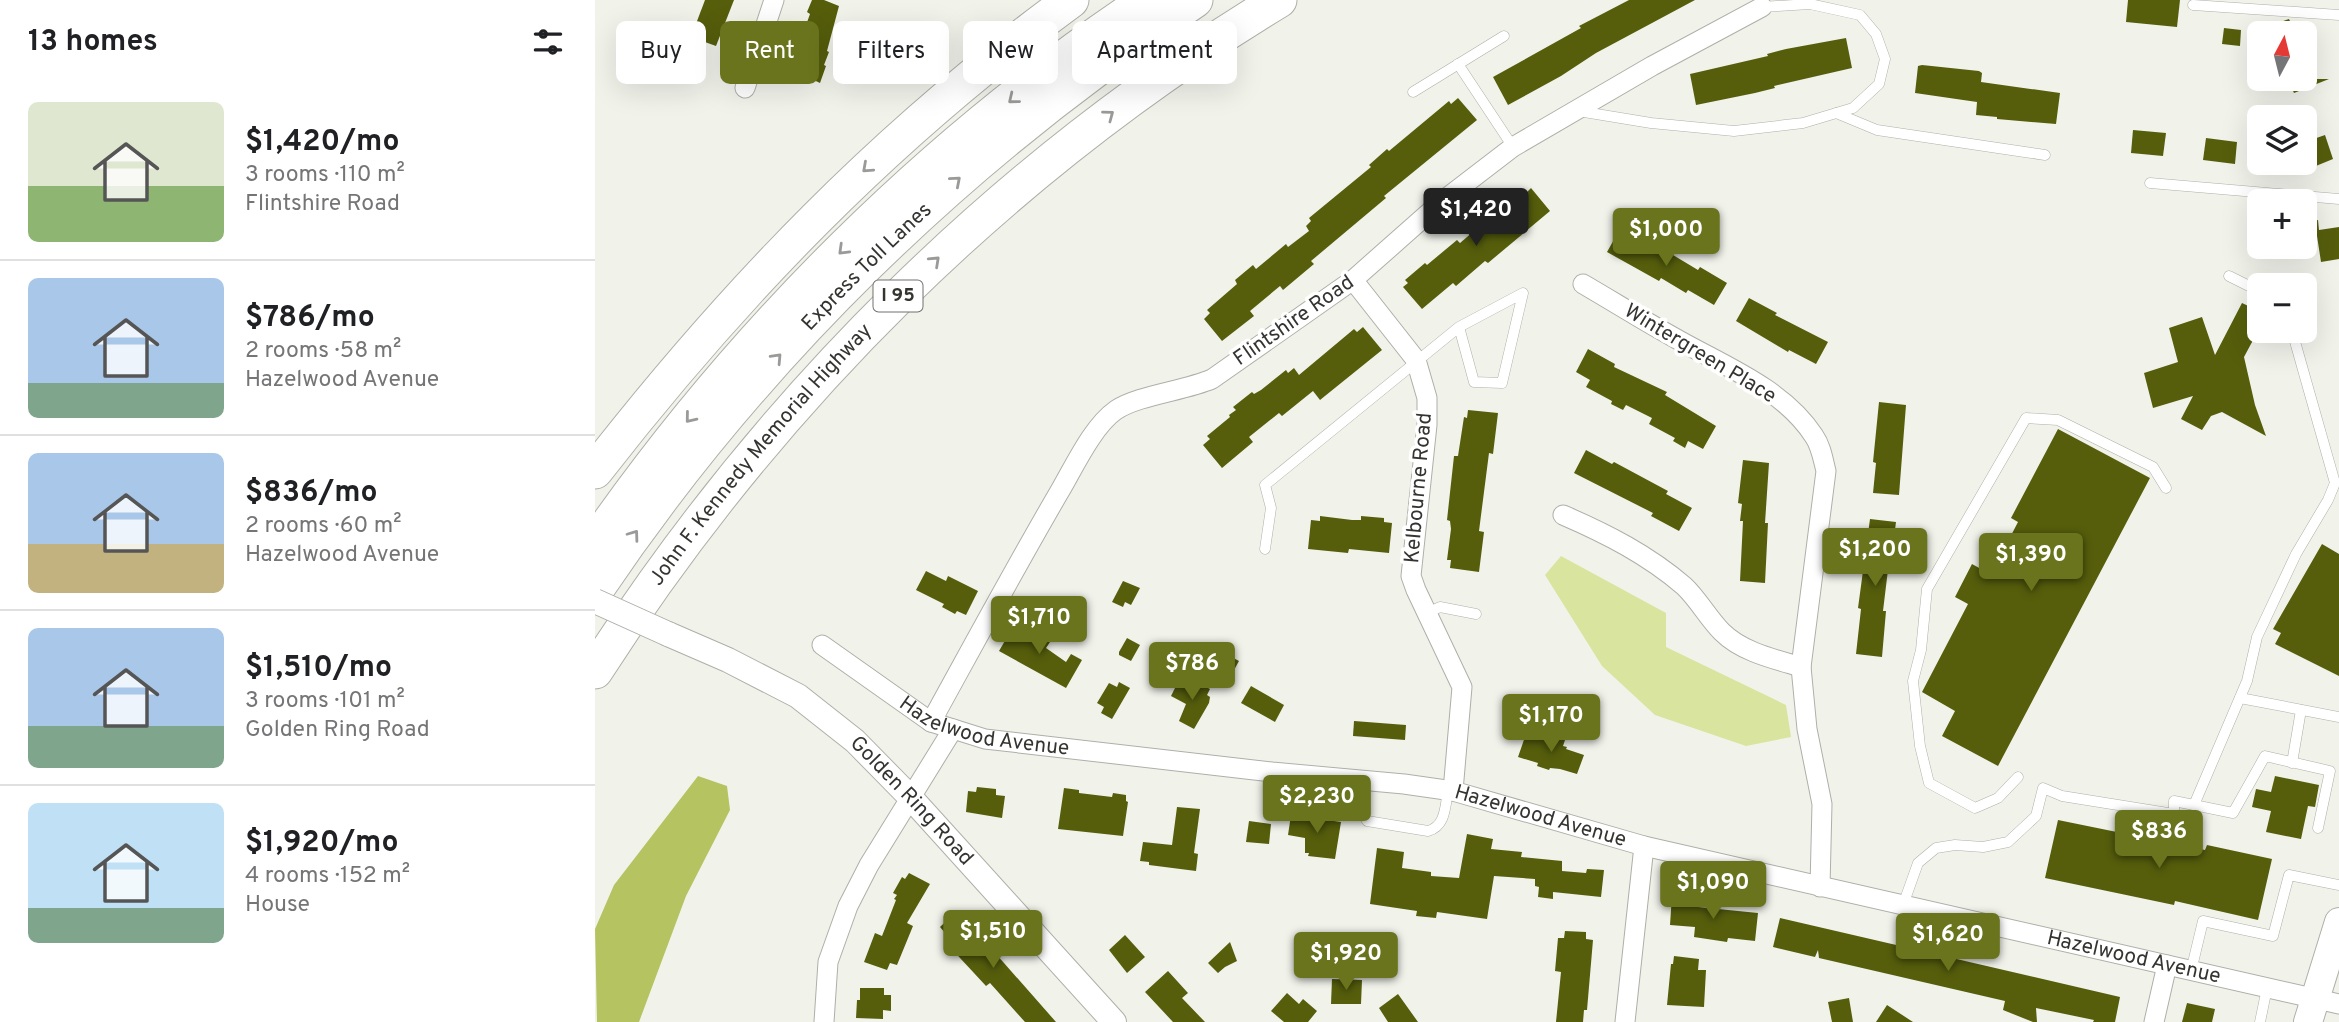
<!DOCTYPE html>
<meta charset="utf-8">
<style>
body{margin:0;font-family:Overpass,sans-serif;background:#f2f2f2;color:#202124;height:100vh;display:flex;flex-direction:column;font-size:26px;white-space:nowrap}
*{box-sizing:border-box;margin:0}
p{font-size:23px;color:#757577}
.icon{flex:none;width:38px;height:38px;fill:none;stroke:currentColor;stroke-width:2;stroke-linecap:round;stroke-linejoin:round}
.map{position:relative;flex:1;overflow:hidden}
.side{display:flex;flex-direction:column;background:#fff;width:595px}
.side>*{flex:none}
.hud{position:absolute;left:21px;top:21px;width:665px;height:63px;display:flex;gap:14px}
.needle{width:46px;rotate:7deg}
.fabs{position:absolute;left:1652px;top:21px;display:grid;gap:14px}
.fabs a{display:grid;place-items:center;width:70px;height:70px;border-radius:10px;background:#fff;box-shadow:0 7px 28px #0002;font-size:35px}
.price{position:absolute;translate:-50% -60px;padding:0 16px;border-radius:7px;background:#6a741d;color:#fff;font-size:23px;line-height:46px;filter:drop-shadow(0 2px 4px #0008)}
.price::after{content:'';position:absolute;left:50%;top:42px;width:21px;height:16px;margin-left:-10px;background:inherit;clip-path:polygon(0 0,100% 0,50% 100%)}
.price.selected{background:#222;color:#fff}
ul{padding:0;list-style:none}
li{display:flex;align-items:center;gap:21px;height:175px;padding:0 28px}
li+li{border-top:2px solid #e0e0e0}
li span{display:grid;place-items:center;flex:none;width:196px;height:140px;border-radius:10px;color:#555}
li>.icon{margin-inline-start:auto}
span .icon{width:84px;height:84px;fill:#fffc;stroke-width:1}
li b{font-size:30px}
h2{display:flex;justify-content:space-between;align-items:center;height:84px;padding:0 28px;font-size:30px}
.tag{padding:0 24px;border-radius:10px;background:#fff;box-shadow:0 7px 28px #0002;font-size:24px;line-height:63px}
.tag.selected{background:#6a741d;color:#fff}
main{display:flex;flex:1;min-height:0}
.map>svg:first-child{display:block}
.green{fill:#d9e49e}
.water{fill:#b5c361}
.building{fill:#565e0c}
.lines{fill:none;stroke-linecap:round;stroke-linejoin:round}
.service-casing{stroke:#aeafa8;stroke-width:11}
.minor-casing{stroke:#aeafa8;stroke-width:21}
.tertiary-casing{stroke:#aeafa8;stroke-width:26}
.secondary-casing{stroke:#aeafa8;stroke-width:30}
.motorway-casing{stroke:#aeafa8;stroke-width:37}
.service{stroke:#fff;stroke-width:10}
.minor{stroke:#fff;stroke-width:19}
.tertiary{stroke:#fff;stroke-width:24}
.secondary{stroke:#fff;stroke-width:28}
.motorway{stroke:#fff;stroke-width:35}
.tertiary-bridge-casing{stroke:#aeafa8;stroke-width:26;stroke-linecap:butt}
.tertiary-bridge{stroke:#fff;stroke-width:24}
.oneway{stroke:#9a9a98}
.labels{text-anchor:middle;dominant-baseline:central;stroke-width:7;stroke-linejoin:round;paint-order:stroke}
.shield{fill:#fff;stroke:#71716f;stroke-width:2}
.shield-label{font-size:19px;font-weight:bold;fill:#343431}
.street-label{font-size:21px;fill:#343431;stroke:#fff}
</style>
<main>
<section class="side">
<h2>13 homes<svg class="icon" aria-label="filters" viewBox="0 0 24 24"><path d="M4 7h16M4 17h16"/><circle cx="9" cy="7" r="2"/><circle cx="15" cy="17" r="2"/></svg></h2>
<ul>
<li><span style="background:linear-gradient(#dfe7d0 60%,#8fb573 0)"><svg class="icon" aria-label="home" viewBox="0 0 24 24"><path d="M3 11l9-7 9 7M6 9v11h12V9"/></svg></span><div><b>$1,420/mo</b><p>3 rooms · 110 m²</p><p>Flintshire Road</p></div></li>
<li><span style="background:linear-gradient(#a9c7e8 75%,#7fa58c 0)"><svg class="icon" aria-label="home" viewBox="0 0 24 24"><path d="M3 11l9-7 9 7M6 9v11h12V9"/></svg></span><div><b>$786/mo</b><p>2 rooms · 58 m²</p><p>Hazelwood Avenue</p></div></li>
<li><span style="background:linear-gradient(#a9c7e8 65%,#c2b280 0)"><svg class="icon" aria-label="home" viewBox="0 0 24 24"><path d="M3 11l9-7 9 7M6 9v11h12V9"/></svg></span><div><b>$836/mo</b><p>2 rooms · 60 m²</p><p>Hazelwood Avenue</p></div></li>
<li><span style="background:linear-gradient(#a9c7e8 70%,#7fa58c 0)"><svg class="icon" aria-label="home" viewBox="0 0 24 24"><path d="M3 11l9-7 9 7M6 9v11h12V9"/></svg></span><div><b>$1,510/mo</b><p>3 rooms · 101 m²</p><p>Golden Ring Road</p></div></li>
<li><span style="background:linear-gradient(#bfe0f5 75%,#7fa58c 0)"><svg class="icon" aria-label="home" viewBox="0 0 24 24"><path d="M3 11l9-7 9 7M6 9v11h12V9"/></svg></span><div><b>$1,920/mo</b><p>4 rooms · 152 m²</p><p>House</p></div></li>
</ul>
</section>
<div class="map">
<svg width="1744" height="1022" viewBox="0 0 1744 1022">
<rect width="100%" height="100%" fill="#f1f3eb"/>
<path class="green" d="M 966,556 L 1071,613 L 1071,647 L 1191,705 L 1196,737 L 1151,746 L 1060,715 L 1007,666 L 950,575 Z"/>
<path class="water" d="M 103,776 L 132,786 L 135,810 L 91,896 L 44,1022 L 2,1022 L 0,929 L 19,885 Z"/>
<g class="building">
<path d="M 110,0 L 139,0 L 121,46 L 96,37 Z"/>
<path d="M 217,0 L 229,0 L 244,6 L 232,51 L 234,52 L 229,65 L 231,66 L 225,83 L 200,71 L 212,28 L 210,28 L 215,14 L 212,12 Z"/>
<path d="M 1034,0 L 1100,0 L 1001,53 L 966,76 L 913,105 L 898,77 L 986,28 L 984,26 Z"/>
<path d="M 1533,0 L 1585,0 L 1582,27 L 1531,22 Z"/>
<path d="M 1694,19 L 1700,33 L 1660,33 L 1659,32 Z"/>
<path d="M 1629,28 L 1646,30 L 1645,46 L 1627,44 Z"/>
<path d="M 1251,38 L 1257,68 L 1179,86 L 1180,88 L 1160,93 L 1101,105 L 1095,74 L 1173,56 L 1172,54 L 1191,49 Z"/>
<path d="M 1327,65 L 1384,71 L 1387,73 L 1386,82 L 1465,93 L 1461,124 L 1402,119 L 1402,117 L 1381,115 L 1382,102 L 1320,93 L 1323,66 Z"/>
<path d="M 1693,79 L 1734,79 L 1699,93 Z"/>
<path d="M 863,98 L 882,120 L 789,196 L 791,198 L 716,261 L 719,264 L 688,290 L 685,286 L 655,311 L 659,316 L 627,341 L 609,319 L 615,313 L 612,310 L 642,284 L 640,280 L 658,265 L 661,269 L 691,244 L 693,247 L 714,231 L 711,226 L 716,221 L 714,218 L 776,167 L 774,165 L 792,149 L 794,151 L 854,101 L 856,104 Z"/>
<path d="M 1538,130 L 1571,133 L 1568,156 L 1536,153 Z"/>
<path d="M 1730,135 L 1738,159 L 1716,168 L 1713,160 L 1710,161 L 1710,142 Z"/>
<path d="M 1611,138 L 1642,142 L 1640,164 L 1608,160 Z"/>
<path d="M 936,188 L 955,211 L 893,263 L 890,261 L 861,286 L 858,283 L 827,309 L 808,287 L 813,283 L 810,280 L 830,263 L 832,265 L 862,240 L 865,243 L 926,191 L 929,195 Z"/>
<path d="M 1723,220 L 1724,230 L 1744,227 L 1744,259 L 1726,262 L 1722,236 L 1710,238 L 1710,222 Z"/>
<path d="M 1025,229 L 1076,258 L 1078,255 L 1103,270 L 1105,267 L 1132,283 L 1119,305 L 1093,290 L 1091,293 L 1066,278 L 1064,281 L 1012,252 Z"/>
<path d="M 1154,298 L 1182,313 L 1180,315 L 1233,342 L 1221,364 L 1194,350 L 1193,352 L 1141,321 Z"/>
<path d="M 1647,303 L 1664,311 L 1664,329 L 1649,357 L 1660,405 L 1671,436 L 1627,412 L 1616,416 L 1607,430 L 1586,419 L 1598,396 L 1558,408 L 1549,373 L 1583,362 L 1574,328 L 1607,317 L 1620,355 Z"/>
<path d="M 768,327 L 787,350 L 725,400 L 718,391 L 687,416 L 684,413 L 654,437 L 658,442 L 627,468 L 608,445 L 615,439 L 612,436 L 635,417 L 634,415 L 641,410 L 638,407 L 657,392 L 659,394 L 666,390 L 691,370 L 693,373 L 699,368 L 704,375 L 759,329 L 762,332 Z"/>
<path d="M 993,349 L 1020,364 L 1019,367 L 1072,392 L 1070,395 L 1121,426 L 1108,449 L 1093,441 L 1090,448 L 1078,441 L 1080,438 L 1054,424 L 1057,418 L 1031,405 L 1028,410 L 1016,404 L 1017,401 L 991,387 L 995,380 L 981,372 Z"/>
<path d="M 1284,402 L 1311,405 L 1304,495 L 1278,493 L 1281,463 L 1278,462 Z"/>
<path d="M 873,410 L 903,413 L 898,454 L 894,453 L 884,531 L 889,532 L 884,572 L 855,568 L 856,560 L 852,560 L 856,529 L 855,521 L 852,520 L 859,456 L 863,456 L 869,417 L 872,418 Z"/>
<path d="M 1463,429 L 1555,478 L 1403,766 L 1347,736 L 1360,711 L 1327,692 L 1373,604 L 1360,597 L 1377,564 L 1386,569 L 1398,546 L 1408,551 L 1423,522 L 1416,518 Z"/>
<path d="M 991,450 L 1017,464 L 1019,462 L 1073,491 L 1071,494 L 1097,508 L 1084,531 L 1056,516 L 1058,513 L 979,473 Z"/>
<path d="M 1148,460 L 1174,463 L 1170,523 L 1173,523 L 1170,583 L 1145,581 L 1148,521 L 1145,521 L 1147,504 L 1143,503 Z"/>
<path d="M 725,516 L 757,520 L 766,520 L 766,516 L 789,518 L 789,522 L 797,523 L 794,553 L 754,549 L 753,553 L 713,549 L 716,520 L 725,521 Z"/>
<path d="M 1275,519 L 1301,522 L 1297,553 L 1295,553 L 1288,611 L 1291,611 L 1287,657 L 1261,654 L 1266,609 L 1263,608 Z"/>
<path d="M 1727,544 L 1744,554 L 1744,676 L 1680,644 L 1686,633 L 1678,629 Z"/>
<path d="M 331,571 L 351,581 L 353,576 L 383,591 L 371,615 L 362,611 L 360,614 L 347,607 L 349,604 L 321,590 Z"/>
<path d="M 528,581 L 545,588 L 536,605 L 530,602 L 528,607 L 517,602 Z"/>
<path d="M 428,626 L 455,642 L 451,648 L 471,662 L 476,654 L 487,660 L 471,688 L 404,651 L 418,627 L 425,631 Z"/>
<path d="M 532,638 L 545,645 L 536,661 L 524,655 L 524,652 Z"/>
<path d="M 627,652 L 644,661 L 634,679 L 617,669 Z"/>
<path d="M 584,680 L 596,687 L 600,681 L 615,689 L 612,695 L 615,697 L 614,703 L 599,729 L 584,721 L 591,704 L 576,696 Z"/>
<path d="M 524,682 L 535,688 L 517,719 L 506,713 L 509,707 L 502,703 L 514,683 L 522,687 Z"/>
<path d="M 656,686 L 689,705 L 680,722 L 646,703 Z"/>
<path d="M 759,721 L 811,725 L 810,740 L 758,736 Z"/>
<path d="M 931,734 L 956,742 L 958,736 L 970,740 L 968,746 L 972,747 L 971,749 L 989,755 L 982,774 L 965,769 L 955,768 L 954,770 L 942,766 L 943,763 L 923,757 Z"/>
<path d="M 1680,776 L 1724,785 L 1720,807 L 1713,806 L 1706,839 L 1671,832 L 1676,811 L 1657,807 L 1661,789 L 1676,792 Z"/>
<path d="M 382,787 L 401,789 L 401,795 L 410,796 L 407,818 L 371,812 L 373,791 L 381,792 Z"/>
<path d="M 469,788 L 484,790 L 484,793 L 517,797 L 518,793 L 531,795 L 531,801 L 533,802 L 528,836 L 463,829 Z"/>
<path d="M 582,807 L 605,809 L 599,853 L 603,854 L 601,871 L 554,865 L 554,862 L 545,861 L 548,842 L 577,845 Z"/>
<path d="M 696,815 L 746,822 L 740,859 L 713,856 L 714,853 L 710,853 L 710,838 L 693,835 Z"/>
<path d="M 1463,820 L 1610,850 L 1612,845 L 1677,859 L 1663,920 L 1580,901 L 1579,905 L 1450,878 Z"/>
<path d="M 654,821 L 676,824 L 674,844 L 651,842 Z"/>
<path d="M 872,834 L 898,839 L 896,849 L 927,852 L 926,857 L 967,861 L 967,871 L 991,873 L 992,869 L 1009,870 L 1006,897 L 958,892 L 958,899 L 943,897 L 944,887 L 940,886 L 940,879 L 899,876 L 892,919 L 842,912 L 841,918 L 821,916 L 822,911 L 775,904 L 782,848 L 809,852 L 807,868 L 836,872 L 836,876 L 864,878 Z"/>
<path d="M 314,873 L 335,884 L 312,923 L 318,926 L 302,965 L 295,963 L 292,970 L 269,962 L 280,933 L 287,936 L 301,900 L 299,899 L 302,895 L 298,893 L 307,877 L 310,879 Z"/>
<path d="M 1077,895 L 1094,896 L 1094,901 L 1104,902 L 1103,907 L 1163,913 L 1160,941 L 1133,938 L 1132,942 L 1099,937 L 1100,927 L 1075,925 Z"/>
<path d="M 362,911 L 409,963 L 461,1022 L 430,1022 L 395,983 L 391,986 L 353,945 L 357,941 L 345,927 Z"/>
<path d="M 1185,918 L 1525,997 L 1520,1022 L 1498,1022 L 1499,1020 L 1441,1008 L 1442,1022 L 1438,1022 L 1408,1010 L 1410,1001 L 1224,958 L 1223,950 L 1220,957 L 1178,947 Z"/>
<path d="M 970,931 L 991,932 L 991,939 L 998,940 L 992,1010 L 989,1010 L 988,1022 L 961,1022 L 966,972 L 960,971 L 963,938 L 969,938 Z"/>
<path d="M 530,935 L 550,957 L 532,973 L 514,950 Z"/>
<path d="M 635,942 L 642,961 L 630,967 L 623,973 L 613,963 Z"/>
<path d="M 1079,956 L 1104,959 L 1103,970 L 1111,970 L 1109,1007 L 1072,1005 L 1076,964 L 1078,964 Z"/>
<path d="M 573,971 L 593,993 L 587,998 L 610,1022 L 578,1022 L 550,992 Z"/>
<path d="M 737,979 L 767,980 L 766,1004 L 736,1004 Z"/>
<path d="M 265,988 L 289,988 L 289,995 L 296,995 L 296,1011 L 288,1010 L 288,1019 L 261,1018 L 262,1000 L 265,1000 Z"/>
<path d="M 692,993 L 704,1004 L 708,999 L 722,1011 L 713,1022 L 689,1022 L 676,1011 Z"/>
<path d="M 803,994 L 823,1022 L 793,1022 L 784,1008 Z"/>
<path d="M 1254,998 L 1258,1022 L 1237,1022 L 1233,1002 Z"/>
<path d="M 1592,1003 L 1620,1009 L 1617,1022 L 1587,1022 Z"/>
<path d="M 1292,1005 L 1318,1022 L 1281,1022 Z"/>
</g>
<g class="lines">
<defs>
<g id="service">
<path d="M 1598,5 L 1744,15"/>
<path d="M 863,64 L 918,147"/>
<path d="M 818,92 L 909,36"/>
<path d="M 983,111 L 1056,123 L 1139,131 L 1208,123 L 1258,108 L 1284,84 L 1290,59 L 1281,34 L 1265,15 L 1215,4 L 1167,7"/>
<path d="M 1241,113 L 1282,130 L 1450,155"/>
<path d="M 1555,183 L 1744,199"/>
<path d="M 1634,276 L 1664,291"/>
<path d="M 670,549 L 676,508 L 670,485 L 864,327 L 928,293 L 907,383 L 879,382 L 864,327"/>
<path d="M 832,613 L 845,607 L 881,614"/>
<path d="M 1645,698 L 1744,717"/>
<path d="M 1697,763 L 1706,710"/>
<path d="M 1423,777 L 1403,798 L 1380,808 L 1334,783 L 1325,746 L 1318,681 L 1326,650 L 1332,589 L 1431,418 L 1463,420 L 1558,467 L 1571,488"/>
<path d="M 768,780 L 766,809 L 772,821 L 833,831 C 851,826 850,806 853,791"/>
<path d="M 1599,805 L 1638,813 L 1670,756 L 1735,771 L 1723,828"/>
<path d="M 1308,905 L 1323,863 L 1341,848 L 1360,845 L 1388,847 L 1413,842 L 1441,816 L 1448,788 L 1467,796 L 1579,814 L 1579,801 L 1599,805 L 1652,681 L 1662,637 L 1701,554 L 1733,500 L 1740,483 L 1697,331"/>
<path d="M 1596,971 L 1608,921 L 1678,936 L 1694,875 L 1744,885"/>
<path d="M 1665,1022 L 1672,988"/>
</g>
<g id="minor">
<path d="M 150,88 L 179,0"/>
<path d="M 758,280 L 821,360 L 832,398 L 832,425 L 816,576 L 821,590 L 867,687 L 858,791"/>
<path d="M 988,284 C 1019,302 1049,321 1080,338 C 1127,365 1188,388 1219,436 C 1226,446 1228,459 1231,471 L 1206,667 L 1212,729 L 1227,804 L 1225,887"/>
<path d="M 968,515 C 1012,534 1053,555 1089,586 C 1103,599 1113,618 1127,632 C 1147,652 1179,659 1206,667"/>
<path id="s1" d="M 227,645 L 336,722 L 390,739 L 677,772 L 809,784 L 858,791 L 1049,846 L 1744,1004"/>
<path d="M 336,722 C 379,644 421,566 466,489 C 480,465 498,426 521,410 C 544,395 589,391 617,379 L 758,280 L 845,203 L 918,147 L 1057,66 L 1167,7"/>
<path d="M 229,1022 L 233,962 L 253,906 L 274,865 L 358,729"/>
<path d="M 1030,1022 L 1049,846"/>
<path d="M 1559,1022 L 1572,965"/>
</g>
<g id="tertiary">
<path id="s2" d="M 73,634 L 133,660 L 203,696 L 260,741 L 316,798 L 519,1022"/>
</g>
<path id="secondary" d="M 1713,1022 L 1744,922"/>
<g id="motorway">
<path d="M 0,471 C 140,291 291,135 476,0"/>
<path d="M 0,543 C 147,332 337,142 552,0"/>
<path id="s3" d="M 0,591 C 158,356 364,156 600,0"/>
<path id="s4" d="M 0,671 C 175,399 407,168 684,0"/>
</g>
</defs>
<use href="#service" class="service-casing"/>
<use href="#minor" class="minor-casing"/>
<use href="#tertiary" class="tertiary-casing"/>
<use href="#secondary" class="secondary-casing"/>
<use href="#motorway" class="motorway-casing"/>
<use href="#service" class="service"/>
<use href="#minor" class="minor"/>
<use href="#tertiary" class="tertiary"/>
<use href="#secondary" class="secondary"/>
<use href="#motorway" class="motorway"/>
<defs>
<path id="tertiary-bridge" d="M 0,601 L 73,634"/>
</defs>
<use href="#tertiary-bridge" class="tertiary-bridge-casing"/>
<use href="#tertiary-bridge" class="tertiary-bridge"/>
</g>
<defs><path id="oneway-chevron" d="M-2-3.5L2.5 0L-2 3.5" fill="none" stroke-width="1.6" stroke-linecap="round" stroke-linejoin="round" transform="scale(1.75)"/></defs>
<g class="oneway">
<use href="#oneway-chevron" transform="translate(418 99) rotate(141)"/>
<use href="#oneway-chevron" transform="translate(514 115) rotate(-37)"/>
<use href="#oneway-chevron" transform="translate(272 168) rotate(138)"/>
<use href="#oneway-chevron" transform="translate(361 181) rotate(-41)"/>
<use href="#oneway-chevron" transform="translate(248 250) rotate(136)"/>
<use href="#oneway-chevron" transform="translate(340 261) rotate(-43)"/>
<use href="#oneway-chevron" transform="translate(182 358) rotate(-47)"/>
<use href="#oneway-chevron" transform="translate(95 418) rotate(129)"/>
<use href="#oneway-chevron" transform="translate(39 535) rotate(-54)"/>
</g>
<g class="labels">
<rect class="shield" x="278.5" y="280.5" width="49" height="31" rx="5"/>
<g class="shield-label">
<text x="303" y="296">I 95</text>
</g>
<g class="street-label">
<text stroke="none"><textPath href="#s3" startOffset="424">Express Toll Lanes</textPath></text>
<text transform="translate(699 321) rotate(-35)">Flintshire Road</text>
<text transform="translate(1105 354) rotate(31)">Wintergreen Place</text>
<text stroke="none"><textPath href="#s4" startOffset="273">John F. Kennedy Memorial Highway</textPath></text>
<text transform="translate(824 488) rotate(-85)">Kelbourne Road</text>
<text stroke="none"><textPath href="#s1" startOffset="186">Hazelwood Avenue</textPath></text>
<text stroke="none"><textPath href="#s2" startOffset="299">Golden Ring Road</textPath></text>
<text stroke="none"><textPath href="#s1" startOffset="752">Hazelwood Avenue</textPath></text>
<text stroke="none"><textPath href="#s1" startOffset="1362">Hazelwood Avenue</textPath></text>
</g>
</g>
</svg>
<div class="fabs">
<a><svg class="needle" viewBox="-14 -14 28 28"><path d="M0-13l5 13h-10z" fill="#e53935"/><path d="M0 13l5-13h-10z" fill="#757577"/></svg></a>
<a><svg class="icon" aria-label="layers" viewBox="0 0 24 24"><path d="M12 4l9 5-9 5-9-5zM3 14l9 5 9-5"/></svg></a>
<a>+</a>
<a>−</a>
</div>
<b class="price selected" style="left:881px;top:248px">$1,420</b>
<b class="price" style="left:1071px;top:268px">$1,000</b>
<b class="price" style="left:1280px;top:588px">$1,200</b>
<b class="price" style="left:1436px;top:593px">$1,390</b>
<b class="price" style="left:444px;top:656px">$1,710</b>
<b class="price" style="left:597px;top:702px">$786</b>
<b class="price" style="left:956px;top:754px">$1,170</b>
<b class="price" style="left:722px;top:835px">$2,230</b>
<b class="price" style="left:1564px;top:870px">$836</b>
<b class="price" style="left:1118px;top:921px">$1,090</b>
<b class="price" style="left:398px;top:970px">$1,510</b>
<b class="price" style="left:1353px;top:973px">$1,620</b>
<b class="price" style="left:751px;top:992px">$1,920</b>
<div class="hud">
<a class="tag">Buy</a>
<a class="tag selected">Rent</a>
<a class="tag">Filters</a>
<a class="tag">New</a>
<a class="tag">Apartment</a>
</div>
</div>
</main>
